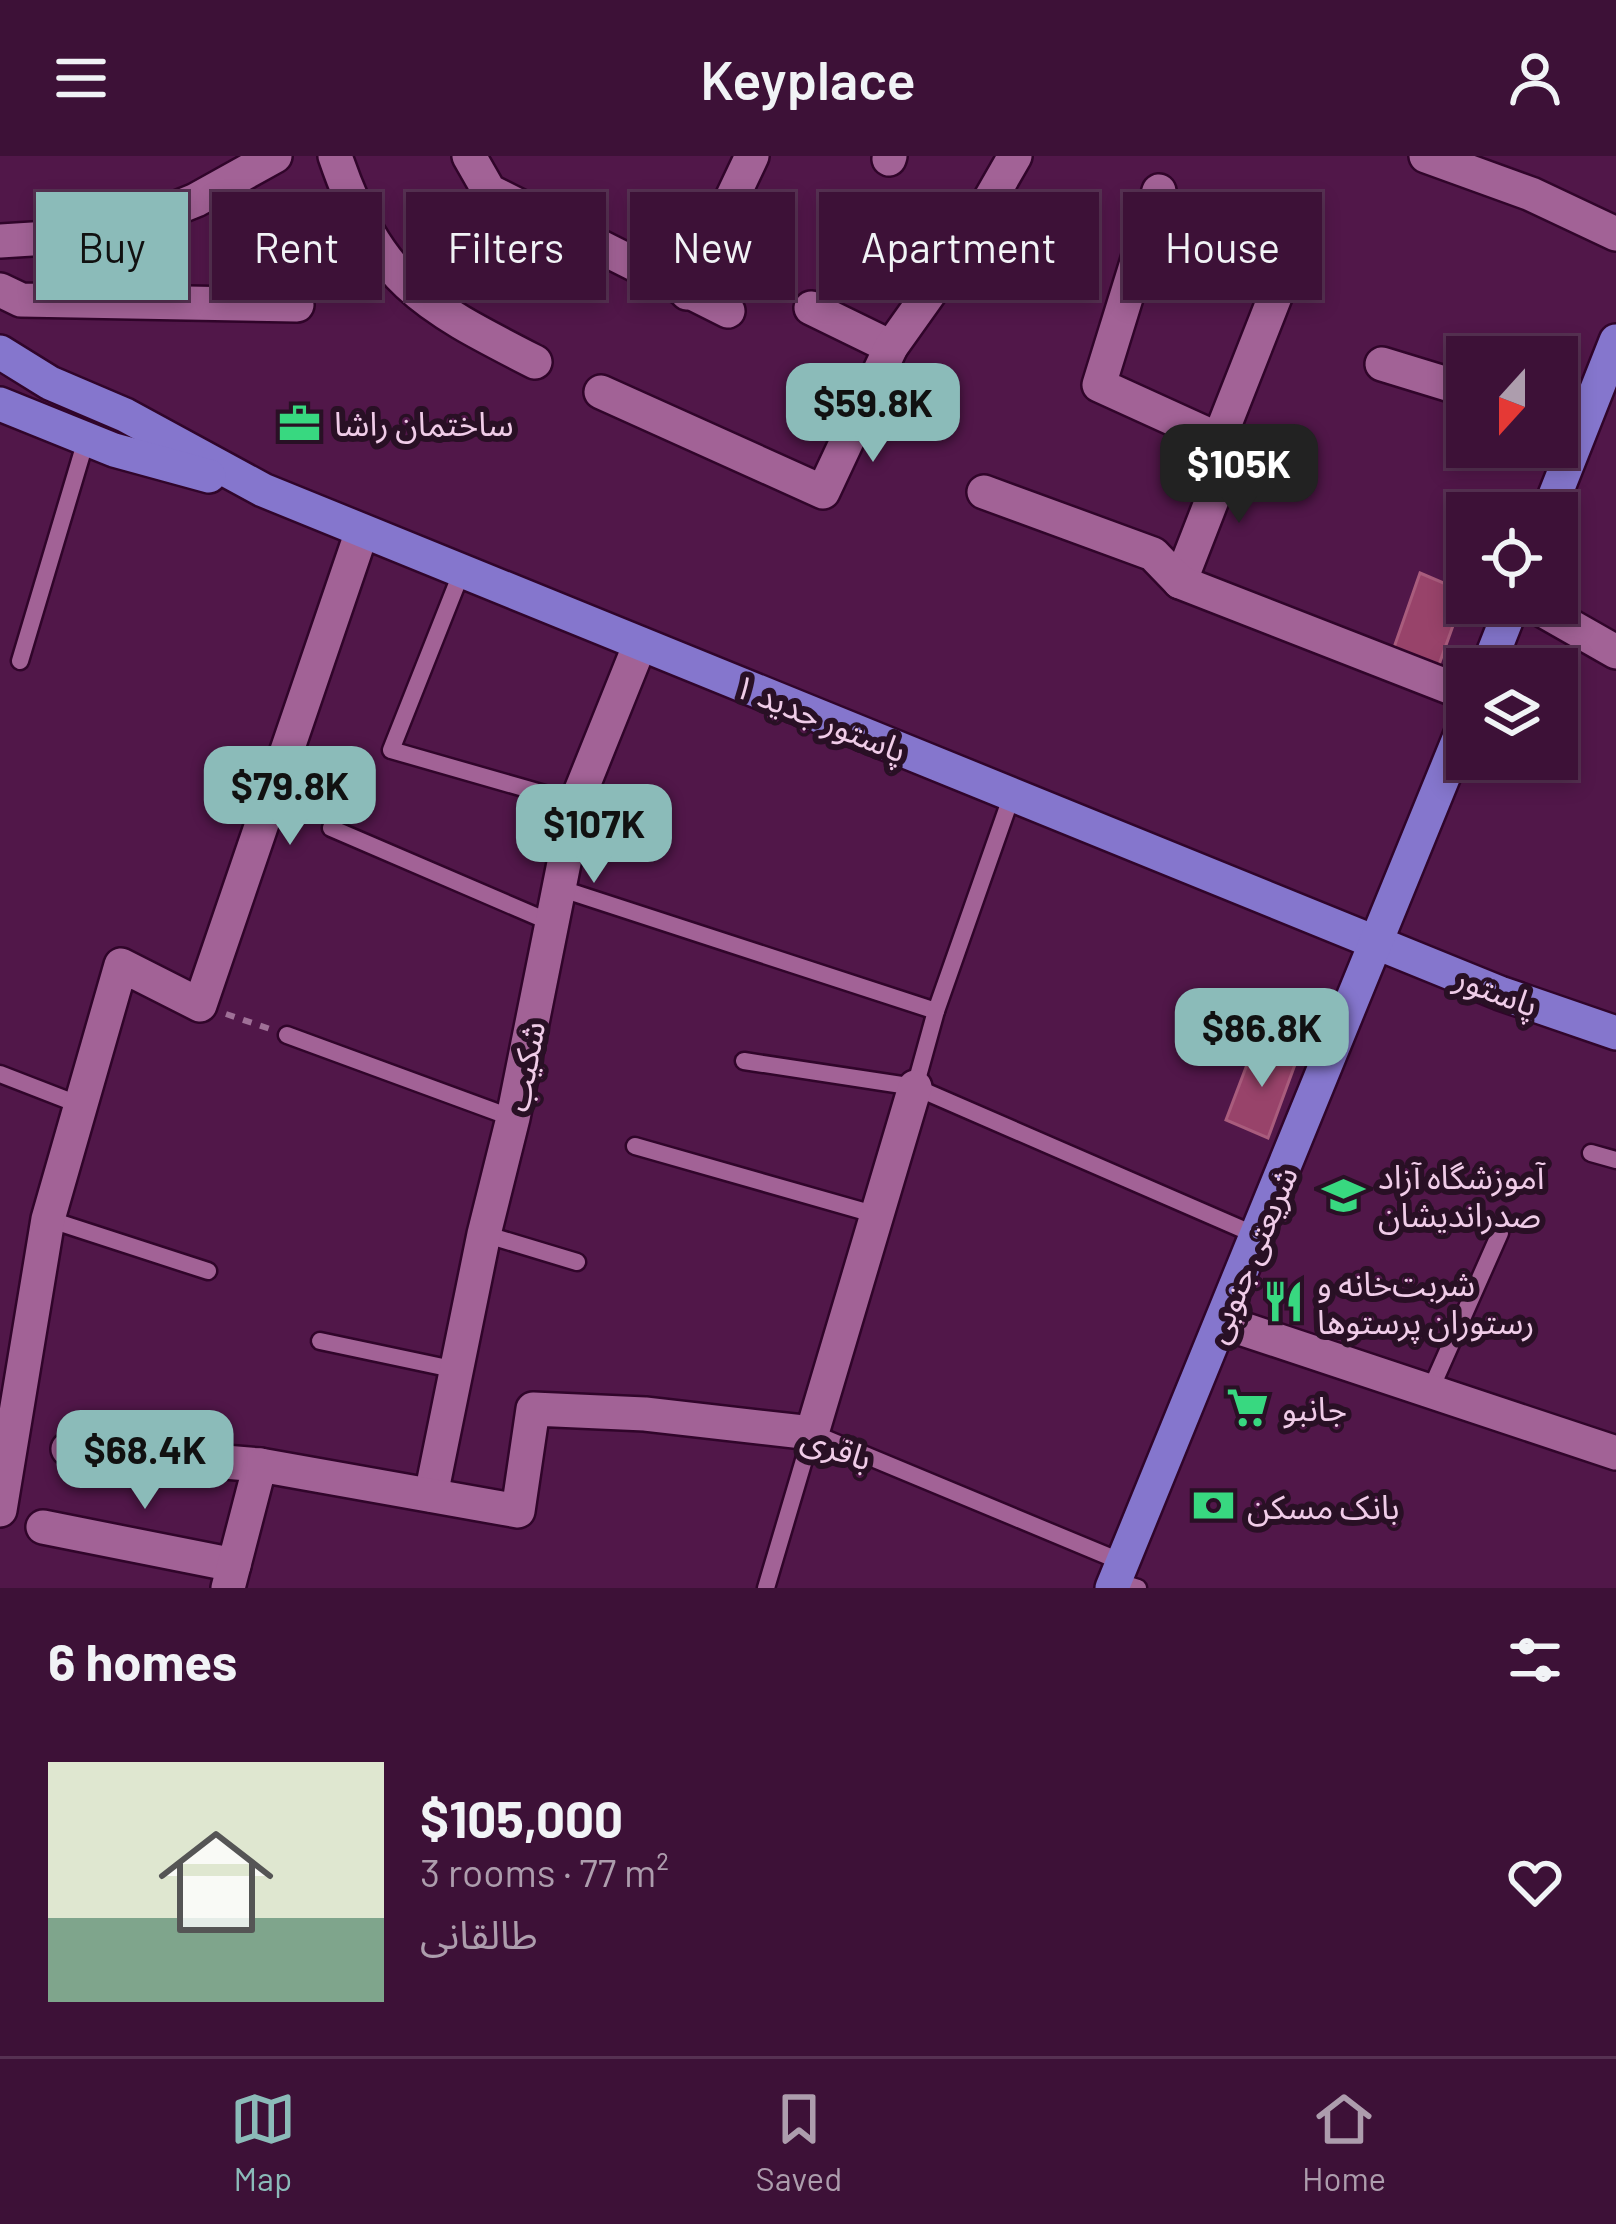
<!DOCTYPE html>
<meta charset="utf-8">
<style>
body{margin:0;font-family:Barlow,"Noto Sans Arabic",sans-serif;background:#481f42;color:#f1f3f6;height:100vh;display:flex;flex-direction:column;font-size:45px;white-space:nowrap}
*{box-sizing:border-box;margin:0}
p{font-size:39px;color:#ad9dad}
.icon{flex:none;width:66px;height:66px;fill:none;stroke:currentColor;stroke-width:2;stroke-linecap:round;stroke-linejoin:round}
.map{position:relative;height:1432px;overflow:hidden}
.side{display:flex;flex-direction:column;background:#3d1137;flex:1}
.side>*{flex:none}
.banner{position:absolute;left:36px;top:36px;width:1545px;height:108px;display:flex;gap:24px}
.needle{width:78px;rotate:201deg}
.buttons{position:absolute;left:1446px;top:180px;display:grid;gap:24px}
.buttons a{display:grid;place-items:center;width:132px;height:132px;border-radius:0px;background:#3d1137;box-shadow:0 6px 18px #0003,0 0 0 3px #563152;font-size:60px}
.price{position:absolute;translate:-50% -102px;padding:0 27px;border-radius:24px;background:#8bbbb9;color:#111;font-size:39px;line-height:78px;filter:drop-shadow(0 3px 6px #0008)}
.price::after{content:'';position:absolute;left:50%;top:72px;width:36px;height:27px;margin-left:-18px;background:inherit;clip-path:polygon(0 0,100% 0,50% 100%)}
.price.active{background:#222;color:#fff}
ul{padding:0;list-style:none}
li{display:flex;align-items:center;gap:36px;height:300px;padding:0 48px}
li span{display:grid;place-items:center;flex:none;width:336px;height:240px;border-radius:0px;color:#555}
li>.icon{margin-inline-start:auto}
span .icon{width:144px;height:144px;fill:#fffc;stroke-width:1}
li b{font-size:51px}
h2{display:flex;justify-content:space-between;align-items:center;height:144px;padding:0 48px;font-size:51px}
.tag{padding:0 42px;border-radius:0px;background:#3d1137;box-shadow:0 6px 18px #0003,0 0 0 3px #563152;font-size:42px;line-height:108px}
.tag.active{background:#8bbbb9;color:#111}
header{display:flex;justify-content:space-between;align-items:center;height:156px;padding:0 48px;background:#3d1137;font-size:54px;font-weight:600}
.dock{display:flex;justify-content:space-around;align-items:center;height:168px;border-top:3px solid #563152;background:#3d1137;font-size:33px;color:#ad9dad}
.dock a{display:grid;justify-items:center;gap:6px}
.dock .active{color:#8bbbb9}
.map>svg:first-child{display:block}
.building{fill:#98436a;stroke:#a95c7d;stroke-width:3}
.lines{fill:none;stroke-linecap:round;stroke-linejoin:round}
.service-casing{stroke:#30052a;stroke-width:21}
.minor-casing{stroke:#30052a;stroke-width:38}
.primary-casing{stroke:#30052a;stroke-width:38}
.path{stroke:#9f7097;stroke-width:6;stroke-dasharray:9 9;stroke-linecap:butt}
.service{stroke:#a26296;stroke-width:16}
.minor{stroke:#a26296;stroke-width:33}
.primary{stroke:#8576cd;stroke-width:33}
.labels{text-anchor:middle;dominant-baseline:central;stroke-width:12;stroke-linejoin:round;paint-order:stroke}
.poi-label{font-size:33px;fill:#f0cce8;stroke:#291025;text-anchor:start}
.street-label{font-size:33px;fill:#f0cce8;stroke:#291025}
</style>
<header><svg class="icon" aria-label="menu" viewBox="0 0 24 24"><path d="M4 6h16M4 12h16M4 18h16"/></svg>Keyplace<svg class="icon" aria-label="person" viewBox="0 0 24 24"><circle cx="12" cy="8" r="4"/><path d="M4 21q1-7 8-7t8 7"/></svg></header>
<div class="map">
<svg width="1616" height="1432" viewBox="0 0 1616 1432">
<rect width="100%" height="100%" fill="#511749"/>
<g class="building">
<path d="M 1420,417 L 1465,436 L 1436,517 L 1391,500 Z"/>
<path d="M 1256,885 L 1297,903 L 1268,982 L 1226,964 Z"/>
</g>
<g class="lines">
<defs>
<g id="service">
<path d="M 462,415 L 391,594 L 576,647"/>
<path d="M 20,505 L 86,284"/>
<path d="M 331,672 L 552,767"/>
<path d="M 559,732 L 936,855"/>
<path d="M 287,879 L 513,962"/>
<path d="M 744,905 L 915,931 L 1258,1080"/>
<path d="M 0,918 L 80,949"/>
<path d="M 915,931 L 936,855 L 1012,639"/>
<path d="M 635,990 L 877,1059"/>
<path d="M 1591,997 L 1616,1004"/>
<path d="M 48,1063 L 208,1115"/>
<path d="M 484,1078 L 577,1106"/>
<path d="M 320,1185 L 457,1214"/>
<path d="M 1430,1235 L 1500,1077"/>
<path d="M 1115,1425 L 1138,1432"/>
<path d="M 766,1432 L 812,1277 L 1122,1406"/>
</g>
<g id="minor">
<path d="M 335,0 C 378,126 422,148 535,206"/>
<path d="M 469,0 L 489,35 L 728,155"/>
<path d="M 1426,0 L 1531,38 L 1616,78"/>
<path d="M 889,3 L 890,0"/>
<path d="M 1159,35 L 1099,229 L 1233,290 L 1180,426"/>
<path d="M 0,85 L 112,78 L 196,44 L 275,0"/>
<path d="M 0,134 L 21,144 L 297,149"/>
<path d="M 687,137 L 752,0"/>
<path d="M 811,152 L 891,191"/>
<path d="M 1382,208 L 1467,234"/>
<path d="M 601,236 L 823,336 L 891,191 L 965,87 L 1015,0"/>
<path d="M 1219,283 L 1295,90"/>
<path d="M 984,336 L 1153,398 L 1180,426 L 1467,538"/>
<path d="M 1530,447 L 1616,496"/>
<path d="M 1222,1166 L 1616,1297"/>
<path d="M 68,1293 L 260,1309"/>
<path d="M 431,1339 L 484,1078 L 513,962 L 576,647 L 640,488"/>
<path d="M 0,1354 L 48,1063 L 121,809 L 200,849 L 362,375"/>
<path d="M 43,1371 L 234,1409"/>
<path d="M 228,1432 L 260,1309 L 518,1355 L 533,1253 L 645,1258 L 812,1277 L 915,931"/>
</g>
<g id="primary">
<path d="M 0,196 L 50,227 L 125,259 L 263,334 L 1500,837 L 1616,877"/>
<path d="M 0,248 L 114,294 L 209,320"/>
<path d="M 1548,357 L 1616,185"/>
<path d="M 1487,513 L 1513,447"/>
<path d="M 1112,1432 L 1467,563"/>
</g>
</defs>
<use href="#service" class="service-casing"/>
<use href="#minor" class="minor-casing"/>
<use href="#primary" class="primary-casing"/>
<path class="path" d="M 226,858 L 270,873"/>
<use href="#service" class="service"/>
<use href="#minor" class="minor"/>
<use href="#primary" class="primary"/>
</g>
<defs>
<symbol id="office-bare" viewBox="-9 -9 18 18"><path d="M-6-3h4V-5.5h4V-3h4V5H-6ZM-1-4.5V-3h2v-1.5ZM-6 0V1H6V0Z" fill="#38d880" stroke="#291025" stroke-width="2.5" paint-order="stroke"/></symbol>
<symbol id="school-bare" viewBox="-9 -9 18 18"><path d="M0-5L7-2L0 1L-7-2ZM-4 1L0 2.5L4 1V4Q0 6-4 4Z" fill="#38d880" stroke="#291025" stroke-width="2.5" paint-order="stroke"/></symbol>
<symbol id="restaurant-bare" viewBox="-9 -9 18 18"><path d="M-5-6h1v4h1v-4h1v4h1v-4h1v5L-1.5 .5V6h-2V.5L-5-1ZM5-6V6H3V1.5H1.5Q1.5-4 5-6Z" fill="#38d880" stroke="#291025" stroke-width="2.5" paint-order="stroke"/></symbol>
<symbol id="supermarket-bare" viewBox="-9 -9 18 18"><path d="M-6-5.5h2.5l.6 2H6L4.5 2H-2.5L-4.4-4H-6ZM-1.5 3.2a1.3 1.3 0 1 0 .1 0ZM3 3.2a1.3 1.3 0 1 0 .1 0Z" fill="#38d880" stroke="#291025" stroke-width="2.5" paint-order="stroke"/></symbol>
<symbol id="bank-bare" viewBox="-9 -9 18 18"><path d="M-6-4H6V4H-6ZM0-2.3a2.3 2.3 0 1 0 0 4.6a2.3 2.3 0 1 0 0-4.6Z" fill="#38d880" stroke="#291025" stroke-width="2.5" paint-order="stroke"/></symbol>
</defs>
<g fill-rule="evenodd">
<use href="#office-bare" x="270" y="238" width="59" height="59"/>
<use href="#school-bare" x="1314" y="1010" width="59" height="59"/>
<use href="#restaurant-bare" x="1254" y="1116" width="59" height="59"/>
<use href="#supermarket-bare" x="1218" y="1222" width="59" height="59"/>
<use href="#bank-bare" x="1184" y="1320" width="59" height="59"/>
</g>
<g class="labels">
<g class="poi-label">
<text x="334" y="267">ساختمان راشا</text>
<text x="1378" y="1020">آموزشگاه آزاد<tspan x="1378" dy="38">صدراندیشان</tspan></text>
<text x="1317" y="1127">شربت‌خانه و<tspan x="1317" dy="38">رستوران پرستوها</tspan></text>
<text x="1282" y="1252">جانبو</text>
<text x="1247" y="1350">بانک مسکن</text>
</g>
<g class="street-label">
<text transform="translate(821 561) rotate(22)">پاستور جدید ۱</text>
<text transform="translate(1497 834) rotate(21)">پاستور</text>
<text transform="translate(524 910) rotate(-79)">شکیب</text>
<text transform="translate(1250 1098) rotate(-67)">شریعتی جنوبی</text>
<text transform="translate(837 1291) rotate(19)">باقری</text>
</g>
</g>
</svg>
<div class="buttons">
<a><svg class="needle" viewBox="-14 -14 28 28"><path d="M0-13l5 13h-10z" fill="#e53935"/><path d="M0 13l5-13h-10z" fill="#ad9dad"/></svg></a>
<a><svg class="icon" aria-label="locate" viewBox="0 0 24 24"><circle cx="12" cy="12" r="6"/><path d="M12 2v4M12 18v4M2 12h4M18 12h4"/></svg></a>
<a><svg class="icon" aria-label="layers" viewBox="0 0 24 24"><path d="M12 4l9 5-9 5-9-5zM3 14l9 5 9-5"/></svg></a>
</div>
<b class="price" style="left:873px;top:309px">$59.8K</b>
<b class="price active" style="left:1239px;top:370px">$105K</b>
<b class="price" style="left:290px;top:692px">$79.8K</b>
<b class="price" style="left:594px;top:730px">$107K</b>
<b class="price" style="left:1262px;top:934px">$86.8K</b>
<b class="price" style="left:145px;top:1356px">$68.4K</b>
<div class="banner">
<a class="tag active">Buy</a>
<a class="tag">Rent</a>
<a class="tag">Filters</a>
<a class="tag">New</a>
<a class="tag">Apartment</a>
<a class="tag">House</a>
</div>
</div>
<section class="side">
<h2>6 homes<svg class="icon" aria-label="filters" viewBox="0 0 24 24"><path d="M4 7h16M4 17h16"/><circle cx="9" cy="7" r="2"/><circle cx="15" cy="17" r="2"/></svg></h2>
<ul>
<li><span style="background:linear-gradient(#dfe7d0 65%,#7fa58c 0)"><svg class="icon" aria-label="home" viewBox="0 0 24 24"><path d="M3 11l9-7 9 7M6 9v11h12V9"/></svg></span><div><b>$105,000</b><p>3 rooms · 77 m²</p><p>طالقانی</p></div><svg class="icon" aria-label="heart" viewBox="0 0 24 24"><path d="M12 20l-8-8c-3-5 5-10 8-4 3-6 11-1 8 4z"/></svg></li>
</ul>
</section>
<nav class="dock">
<a class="active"><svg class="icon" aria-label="map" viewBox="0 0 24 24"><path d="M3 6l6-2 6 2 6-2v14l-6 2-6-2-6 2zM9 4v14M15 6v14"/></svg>Map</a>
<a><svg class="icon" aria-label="saved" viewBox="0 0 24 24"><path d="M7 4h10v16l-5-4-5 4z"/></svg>Saved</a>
<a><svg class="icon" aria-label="home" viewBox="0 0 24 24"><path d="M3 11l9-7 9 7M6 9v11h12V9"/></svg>Home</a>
</nav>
